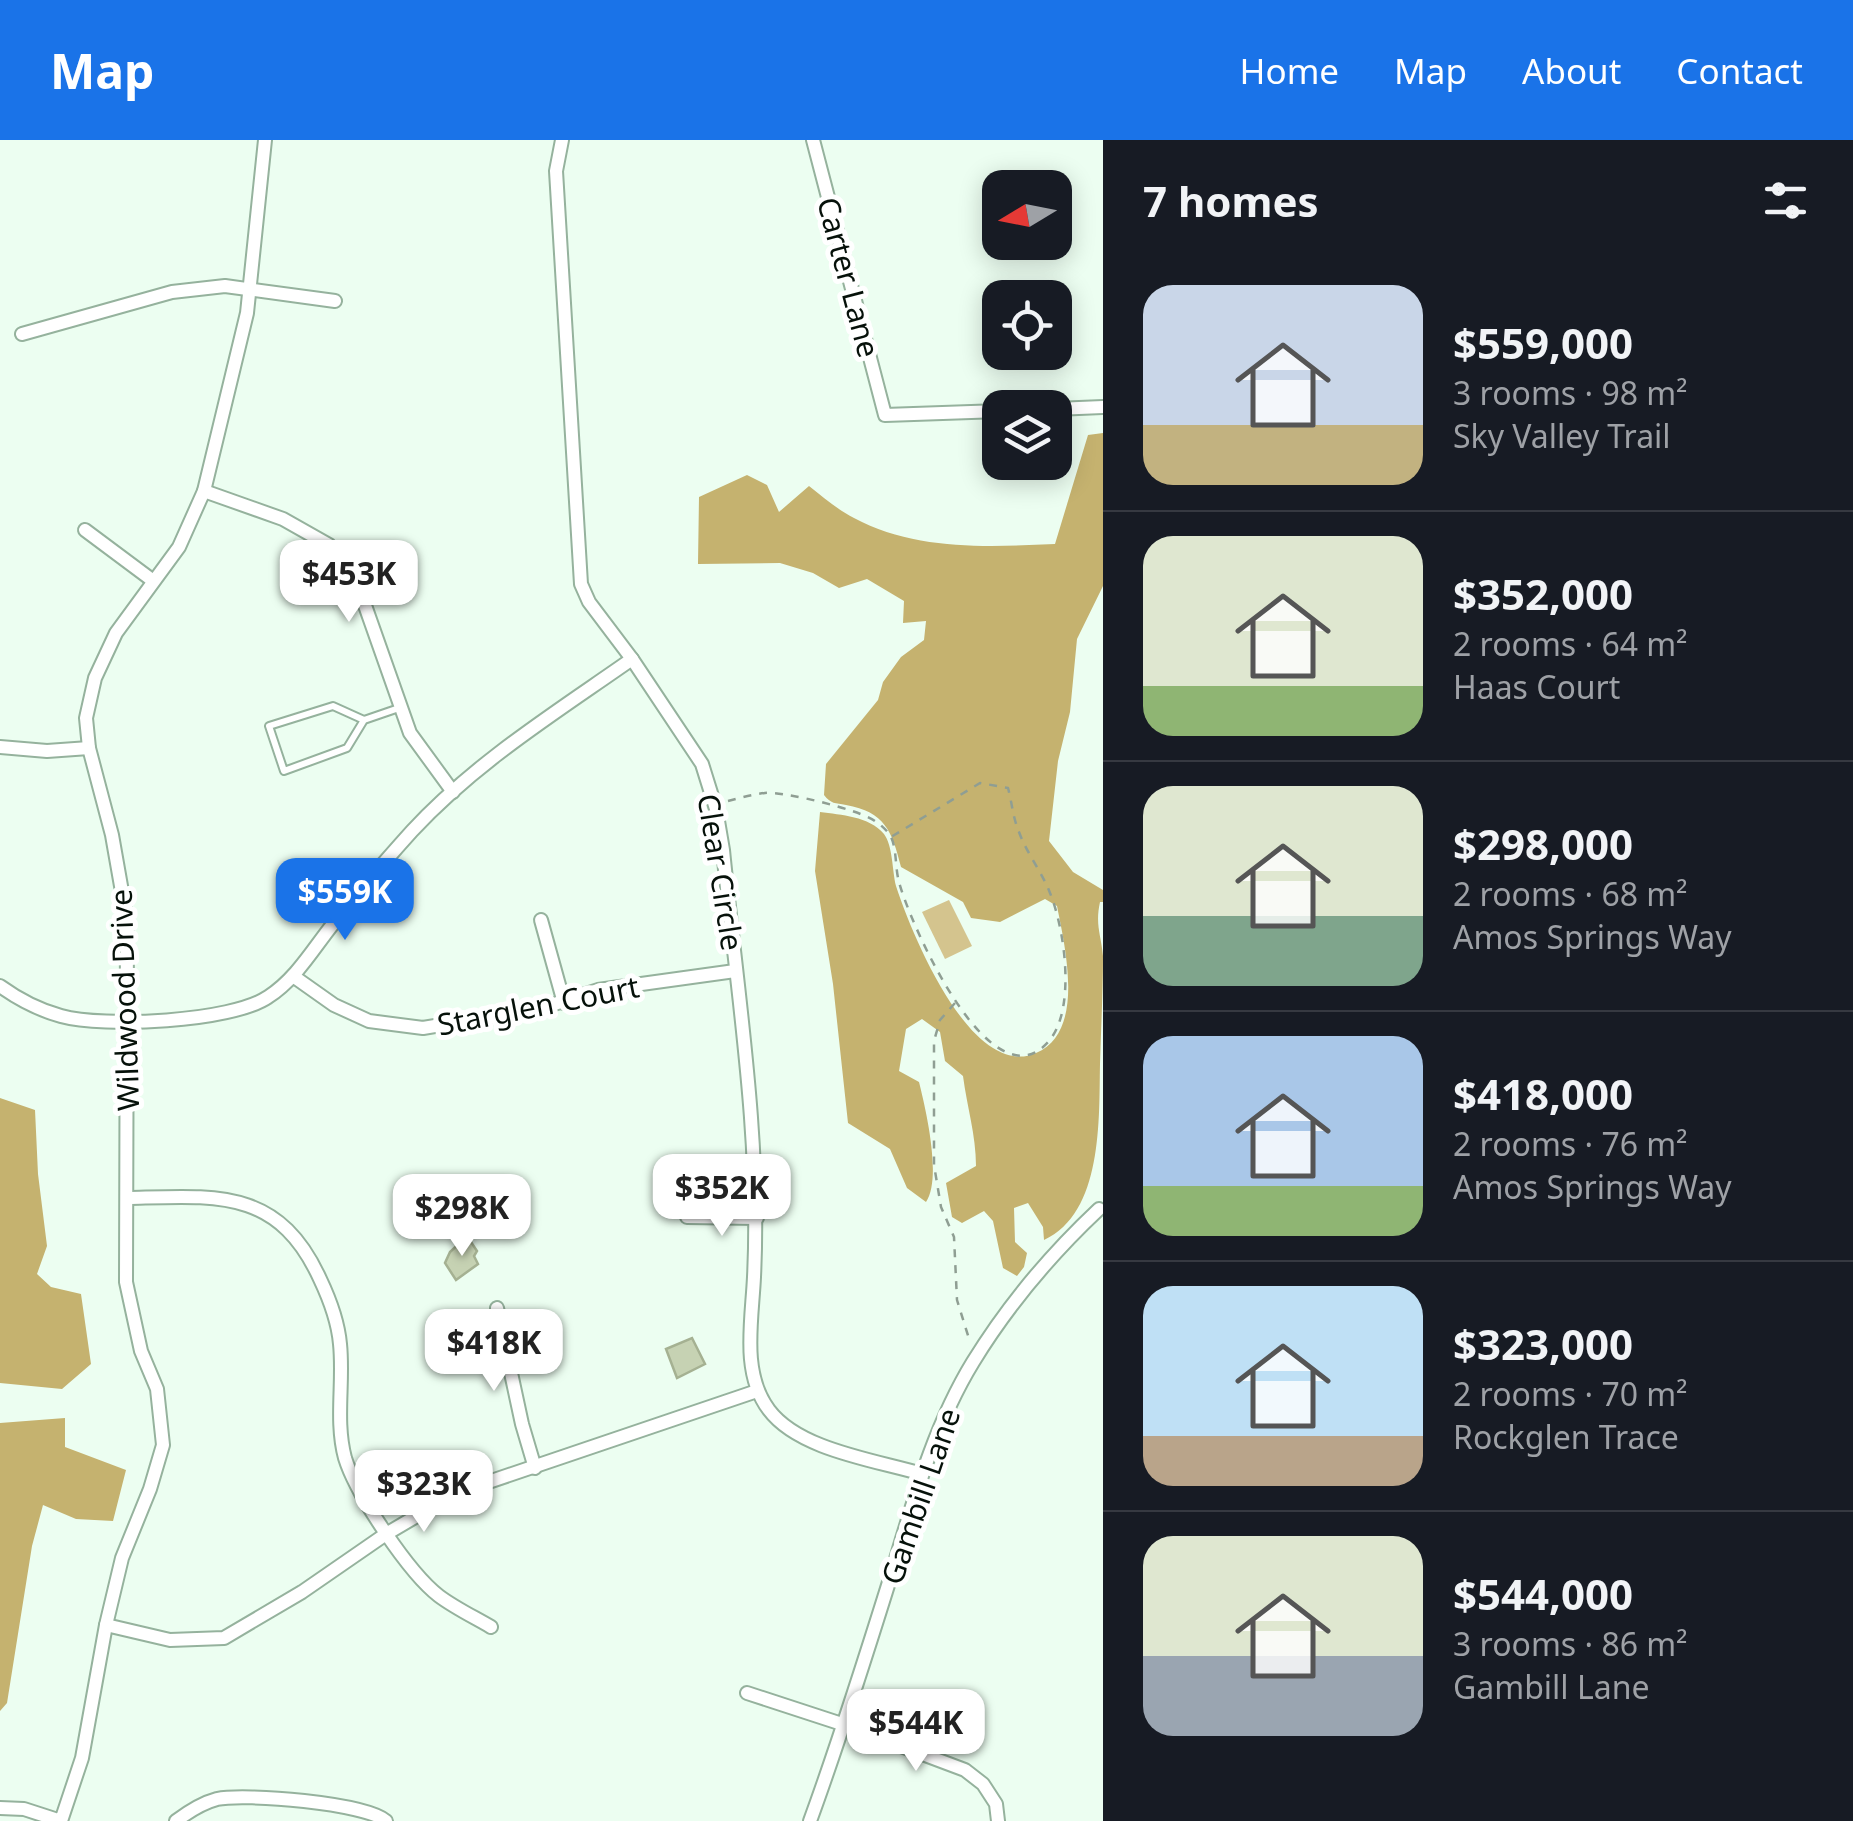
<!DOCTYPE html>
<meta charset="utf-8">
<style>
body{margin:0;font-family:"Noto Sans",sans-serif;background:#20242c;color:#f1f3f6;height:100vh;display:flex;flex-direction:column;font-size:38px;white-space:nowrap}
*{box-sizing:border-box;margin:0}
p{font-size:32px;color:#9ea1a6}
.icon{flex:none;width:55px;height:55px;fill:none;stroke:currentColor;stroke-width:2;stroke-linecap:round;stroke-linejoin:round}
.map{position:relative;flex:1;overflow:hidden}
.panel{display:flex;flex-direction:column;background:#171b24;width:750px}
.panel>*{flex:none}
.needle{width:65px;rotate:260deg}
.tools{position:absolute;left:982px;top:30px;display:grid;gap:20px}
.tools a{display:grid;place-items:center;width:90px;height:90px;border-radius:20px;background:#171b24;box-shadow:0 5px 25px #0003;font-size:50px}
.price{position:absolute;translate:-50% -85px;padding:0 22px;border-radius:20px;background:#fff;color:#222;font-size:32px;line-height:65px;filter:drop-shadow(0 2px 5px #0008)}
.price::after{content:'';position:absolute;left:50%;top:60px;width:30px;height:22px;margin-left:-15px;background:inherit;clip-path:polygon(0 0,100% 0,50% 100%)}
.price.on{background:#1a73e8;color:#fff}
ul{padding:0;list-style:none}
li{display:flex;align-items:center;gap:30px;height:250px;padding:0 40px}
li+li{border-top:2px solid #363941}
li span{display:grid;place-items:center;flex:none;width:280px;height:200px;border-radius:30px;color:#555}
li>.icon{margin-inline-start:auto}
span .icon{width:120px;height:120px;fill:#fffc;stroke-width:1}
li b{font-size:42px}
h2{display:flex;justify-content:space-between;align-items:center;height:120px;padding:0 40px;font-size:42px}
header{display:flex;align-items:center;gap:60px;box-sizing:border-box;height:140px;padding:0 50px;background:#1a73e8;color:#fff}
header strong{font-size:48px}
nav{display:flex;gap:55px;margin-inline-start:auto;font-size:35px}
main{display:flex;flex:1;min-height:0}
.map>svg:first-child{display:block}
.green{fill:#d4c48e}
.forest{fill:#c5b26f}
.building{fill:#c6d2b3;stroke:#a5b192;stroke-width:2.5}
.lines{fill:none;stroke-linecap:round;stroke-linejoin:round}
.lane-casing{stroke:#95b29d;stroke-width:10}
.street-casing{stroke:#95b29d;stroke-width:16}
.path{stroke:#8f9e93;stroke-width:2.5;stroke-dasharray:8 8;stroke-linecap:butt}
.lane{stroke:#fff;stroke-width:6}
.street{stroke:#fff;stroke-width:12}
.labels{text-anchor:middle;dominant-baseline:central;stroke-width:10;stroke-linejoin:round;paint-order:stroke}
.street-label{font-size:30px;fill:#06110a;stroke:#fff}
</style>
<header>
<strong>Map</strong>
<nav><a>Home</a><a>Map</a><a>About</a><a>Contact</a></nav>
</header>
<main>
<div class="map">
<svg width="1103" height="1681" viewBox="0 0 1103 1681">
<rect width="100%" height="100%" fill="#ecfef1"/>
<path class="green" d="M 949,760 L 972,806 L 945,819 L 922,772 Z"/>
<g class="forest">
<path d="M 1103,293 L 1103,446 L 1077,499 L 1070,572 L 1058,621 L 1049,701 L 1073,732 L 1103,750 L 1103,762 L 1100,762 C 1095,785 1101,794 1103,816 C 1103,852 1101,889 1100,924 C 1099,979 1103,1073 1044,1100 L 1043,1087 L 1028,1063 L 1014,1068 L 1015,1102 L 1027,1113 L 1024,1127 L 1017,1136 L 1003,1128 L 993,1081 L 984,1071 L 962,1083 L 952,1077 L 946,1043 L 976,1026 C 976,995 967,967 963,936 L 945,921 L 940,892 L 922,879 L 906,889 L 899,931 L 919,942 C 926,970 942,1038 926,1062 L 907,1048 L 890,1009 L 848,983 L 833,844 L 815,731 L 820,672 C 841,675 869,676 884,694 C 893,706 892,730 896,746 C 911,792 950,882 993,908 C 1006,916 1021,920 1036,913 C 1086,892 1065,807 1057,766 L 1045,759 L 1000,782 L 971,778 L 963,762 L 901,727 C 892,691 885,672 846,665 C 835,663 831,664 824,655 L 826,624 L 878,560 L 883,542 L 901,517 L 924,500 L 926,481 L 903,483 L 904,461 L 867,439 L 839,448 L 813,433 L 780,423 L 698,424 L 699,357 L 747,335 L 767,345 L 779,372 L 809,346 C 823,357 838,370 854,378 C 915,411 988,407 1055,404 L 1088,295 Z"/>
<path d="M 0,958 L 35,970 L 38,1034 L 47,1106 L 37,1134 L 51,1147 L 81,1154 L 91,1224 L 62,1249 L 0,1243 Z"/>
<path d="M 65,1278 L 65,1307 L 126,1330 L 113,1381 L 76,1379 L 43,1365 L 32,1406 L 7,1563 L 0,1571 L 0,1283 Z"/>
</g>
<g class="building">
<path d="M 467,1096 L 477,1111 L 474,1116 L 478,1124 L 456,1140 L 445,1123 L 450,1112 Z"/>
<path d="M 692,1198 L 705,1224 L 677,1238 L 666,1209 Z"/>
</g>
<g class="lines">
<defs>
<path id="lane" d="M 364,580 L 333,566 L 269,586 L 284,631 L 347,608 L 364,580 L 399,568"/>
<g id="street">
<path d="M 562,0 L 556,31 L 581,444 L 589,462 L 632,519 L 702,624 L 716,669 L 723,710 C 737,852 761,995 754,1137 C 752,1181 741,1233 769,1270 C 799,1310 875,1320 922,1334"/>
<path d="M 813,0 L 885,275 L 1000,271"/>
<path d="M 22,194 L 172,152 L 225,146 L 335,161"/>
<path d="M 1055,269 L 1103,267"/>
<path d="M 204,351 L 283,379 L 329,405 L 355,437 L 410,593 L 453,652"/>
<path d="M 85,390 L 152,440"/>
<path d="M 0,607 L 47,611 L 89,608"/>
<path d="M 541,780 L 564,863"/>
<path d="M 293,836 L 334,865 L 369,881 L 423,888 L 542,868 L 598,850 L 735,831"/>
<path d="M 0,846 C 18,859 39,870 61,876 C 104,888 231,882 268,857 C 296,839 313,809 333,784 C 358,752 385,721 412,691 C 476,622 555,573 632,519"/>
<path d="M 127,1058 C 215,1056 278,1047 320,1139 C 330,1160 338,1181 340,1204 C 344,1242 335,1281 345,1318 C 356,1354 409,1433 439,1456 C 455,1468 474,1477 491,1487"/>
<path d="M 687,1077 L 757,1078"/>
<path d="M 497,1168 L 522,1284 L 535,1328"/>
<path d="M 106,1485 L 170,1500 L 224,1498 L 302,1452 L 386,1394 L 456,1353 L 757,1251"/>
<path d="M 747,1553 L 845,1585 L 965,1630 L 983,1644 L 996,1664 L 998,1681"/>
<path d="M 0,1668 L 24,1669 L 61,1681 L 82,1618 L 106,1485 L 122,1418 L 150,1349 L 163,1305 L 157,1249 L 141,1211 L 126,1142 L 127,780 L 112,695 L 89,608 L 86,578 L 95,538 L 116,493 L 179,407 L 204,351 L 247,173 L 265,0"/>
<path d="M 176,1681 C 188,1672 202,1663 217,1659 C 245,1653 365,1663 386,1681"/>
<path d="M 810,1681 C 839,1602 864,1522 889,1442 C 912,1367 932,1289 973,1222 C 1008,1165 1050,1115 1099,1069"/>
</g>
</defs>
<use href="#lane" class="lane-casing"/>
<use href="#street" class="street-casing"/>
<g class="path">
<path d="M 728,661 C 740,658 753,654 765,653 C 784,651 860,670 875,681 C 880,684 888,691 891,697 C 897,710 895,728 899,742 C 909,781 991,969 1049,901 C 1076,869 1065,790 1050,753 C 1042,732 1027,714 1019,692 C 1013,678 1012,663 1008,648 L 980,643 L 891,697"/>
<path d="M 955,863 L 940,880 L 934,901 L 934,1025 L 941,1067 L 954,1097 L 957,1160 L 970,1202"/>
</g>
<use href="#lane" class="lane"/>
<use href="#street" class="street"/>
</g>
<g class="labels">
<g class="street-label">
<text transform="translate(849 137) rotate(75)">Carter Lane</text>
<text transform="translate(721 732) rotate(81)">Clear Circle</text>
<text transform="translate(124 860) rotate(-92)">Wildwood Drive</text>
<text transform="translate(538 865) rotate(-11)">Starglen Court</text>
<text transform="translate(920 1356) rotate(-71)">Gambill Lane</text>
</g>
</g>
</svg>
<div class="tools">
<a><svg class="needle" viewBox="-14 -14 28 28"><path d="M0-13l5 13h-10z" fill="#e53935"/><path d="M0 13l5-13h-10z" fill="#9ea1a6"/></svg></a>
<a><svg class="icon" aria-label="locate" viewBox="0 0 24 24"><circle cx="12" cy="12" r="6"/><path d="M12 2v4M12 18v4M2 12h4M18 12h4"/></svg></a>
<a><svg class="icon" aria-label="layers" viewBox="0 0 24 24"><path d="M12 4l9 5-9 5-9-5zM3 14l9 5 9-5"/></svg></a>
</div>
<b class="price" style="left:349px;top:485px">$453K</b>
<b class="price on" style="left:345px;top:803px">$559K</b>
<b class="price" style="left:722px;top:1099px">$352K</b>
<b class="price" style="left:462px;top:1119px">$298K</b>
<b class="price" style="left:494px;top:1254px">$418K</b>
<b class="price" style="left:424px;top:1395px">$323K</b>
<b class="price" style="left:916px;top:1634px">$544K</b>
</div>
<section class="panel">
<h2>7 homes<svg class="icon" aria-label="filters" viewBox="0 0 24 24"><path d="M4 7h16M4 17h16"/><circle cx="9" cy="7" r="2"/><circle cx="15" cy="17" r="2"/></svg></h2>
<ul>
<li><span style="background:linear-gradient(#c9d6e8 70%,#c2b280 0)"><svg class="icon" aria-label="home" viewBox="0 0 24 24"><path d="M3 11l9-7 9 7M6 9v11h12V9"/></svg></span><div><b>$559,000</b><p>3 rooms · 98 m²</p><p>Sky Valley Trail</p></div></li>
<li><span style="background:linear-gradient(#dfe7d0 75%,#8fb573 0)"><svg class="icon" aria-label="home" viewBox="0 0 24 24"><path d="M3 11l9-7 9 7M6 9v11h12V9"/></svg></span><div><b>$352,000</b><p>2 rooms · 64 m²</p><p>Haas Court</p></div></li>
<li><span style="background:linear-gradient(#dfe7d0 65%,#7fa58c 0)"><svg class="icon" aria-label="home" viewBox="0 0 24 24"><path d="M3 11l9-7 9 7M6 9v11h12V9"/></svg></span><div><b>$298,000</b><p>2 rooms · 68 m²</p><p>Amos Springs Way</p></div></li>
<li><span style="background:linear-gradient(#a9c7e8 75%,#8fb573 0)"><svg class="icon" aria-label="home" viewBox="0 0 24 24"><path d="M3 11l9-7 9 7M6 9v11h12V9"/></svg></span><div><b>$418,000</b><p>2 rooms · 76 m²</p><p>Amos Springs Way</p></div></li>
<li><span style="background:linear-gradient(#bfe0f5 75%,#b9a48a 0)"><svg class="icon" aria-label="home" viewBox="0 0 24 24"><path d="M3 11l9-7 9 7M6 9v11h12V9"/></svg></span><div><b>$323,000</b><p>2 rooms · 70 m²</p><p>Rockglen Trace</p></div></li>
<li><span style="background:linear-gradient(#dfe7d0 60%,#9aa5b1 0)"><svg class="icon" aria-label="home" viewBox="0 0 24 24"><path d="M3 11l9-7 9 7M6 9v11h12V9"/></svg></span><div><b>$544,000</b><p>3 rooms · 86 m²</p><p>Gambill Lane</p></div></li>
</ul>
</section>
</main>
